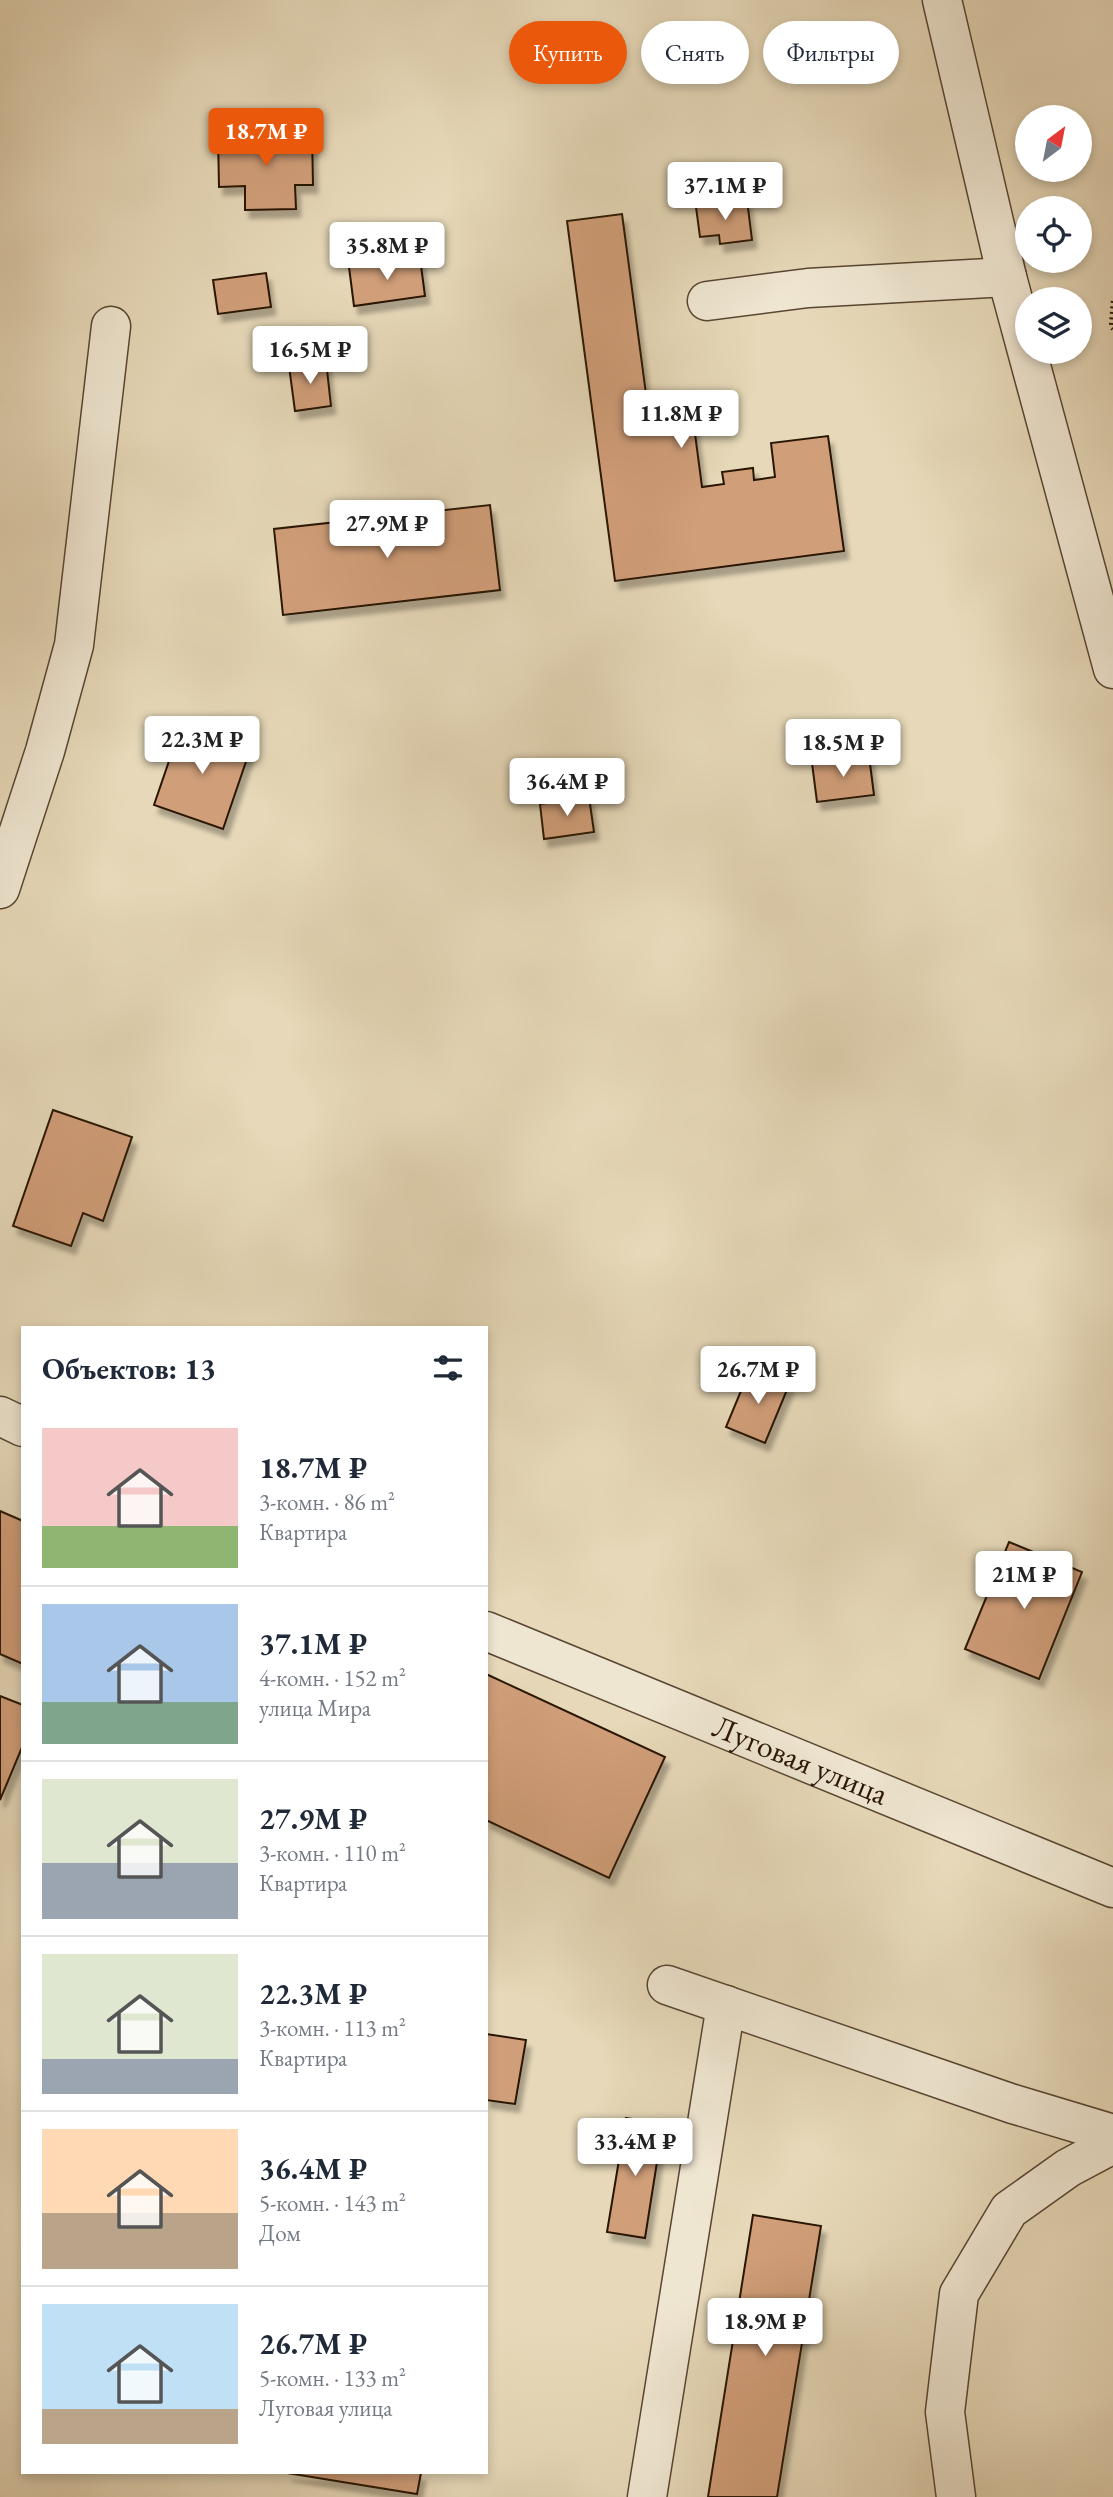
<!DOCTYPE html>
<html lang="ru">
<meta charset="utf-8">
<style>
body{margin:0;font-family:"EB Garamond",serif;background:#f6f6f7;color:#1f2937;height:100vh;display:flex;flex-direction:column;font-size:26px;white-space:nowrap}
*{box-sizing:border-box;margin:0}
p{font-size:23px;color:#747a83}
.icon{flex:none;width:38px;height:38px;fill:none;stroke:currentColor;stroke-width:2;stroke-linecap:round;stroke-linejoin:round}
.map{position:relative;flex:1;overflow:hidden}
.panel{position:absolute;left:21px;top:1326px;width:467px;height:1148px;display:flex;flex-direction:column;background:#fff;border-radius:0px;box-shadow:0 4px 10px #0003}
.panel>*{flex:none}
.banner{position:absolute;left:509px;top:21px;width:499px;height:63px;display:flex;gap:14px}
.needle{width:46px;rotate:32deg}
.controls{position:absolute;left:1015px;top:105px;display:grid;gap:14px}
.controls a{display:grid;place-items:center;width:77px;height:77px;border-radius:50%;background:#fff;box-shadow:0 4px 10px #0003;font-size:35px}
.price{position:absolute;translate:-50% -60px;padding:0 16px;border-radius:7px;background:#fff;color:#222;font-size:23px;line-height:46px;filter:drop-shadow(0 2px 4px #0008)}
.price::after{content:'';position:absolute;left:50%;top:42px;width:21px;height:16px;margin-left:-10px;background:inherit;clip-path:polygon(0 0,100% 0,50% 100%)}
.price.current{background:#ea580c;color:#fff}
ul{padding:0;list-style:none}
li{display:flex;align-items:center;gap:21px;height:175px;padding:0 21px}
li+li{border-top:2px solid #e0e1e3}
li span{display:grid;place-items:center;flex:none;width:196px;height:140px;border-radius:0px;color:#555}
li>.icon{margin-inline-start:auto}
span .icon{width:84px;height:84px;fill:#fffc;stroke-width:1}
li b{font-size:30px}
h2{display:flex;justify-content:space-between;align-items:center;height:84px;padding:0 21px;font-size:30px}
.chip{padding:0 24px;border-radius:32px;background:#fff;box-shadow:0 4px 10px #0003;font-size:24px;line-height:63px}
.chip.current{background:#ea580c;color:#fff}
.map>svg:first-child{display:block}
.building{fill:#d09e79;stroke:#2a1606;stroke-width:2;filter:url(#shadow)}
.lines{fill:none;stroke-linecap:round;stroke-linejoin:round}
.minor-casing{stroke:#594632;stroke-width:41}
.path{stroke:#2a1606;stroke-width:4.5;stroke-dasharray:2 3.5;stroke-linecap:butt}
.minor{stroke:#efe6d1;stroke-width:38}
.labels{text-anchor:middle;dominant-baseline:central;stroke-width:5;stroke-linejoin:round;paint-order:stroke}
.street-label{font-size:32px;fill:#2a1606;stroke:#efe6d1}
</style>
<div class="map">
<svg width="1113" height="2497" viewBox="0 0 1113 2497">
<defs>
<filter id="shadow"><feDropShadow dx="4.5" dy="8" stdDeviation="2" flood-color="#0004"/></filter>
</defs>
<rect width="100%" height="100%" fill="#e6d8b8"/>
<filter id="stains"><feTurbulence type="fractalNoise" baseFrequency=".00286" numOctaves="4"/><feColorMatrix values="0 0 0 0 .2 0 0 0 0 .09 0 0 0 0 .02 0 0 0 .5 -.17"/></filter>
<radialGradient id="worn" r=".72"><stop offset=".6" stop-color="#630" stop-opacity="0"/><stop offset="1" stop-color="#630" stop-opacity=".3"/></radialGradient>
<g class="building">
<path d="M 312,134 L 313,185 L 295,185 L 296,209 L 245,210 L 245,186 L 219,187 L 218,136 Z"/>
<path d="M 747,200 L 752,240 L 720,244 L 719,235 L 700,237 L 696,207 Z"/>
<path d="M 622,214 L 648,409 L 665,407 L 668,429 L 694,426 L 702,487 L 724,484 L 722,472 L 753,468 L 754,480 L 775,477 L 771,443 L 828,436 L 844,551 L 615,581 L 567,221 Z"/>
<path d="M 420,258 L 425,296 L 354,306 L 349,267 Z"/>
<path d="M 266,273 L 271,307 L 218,314 L 213,280 Z"/>
<path d="M 326,361 L 331,406 L 295,411 L 289,366 Z"/>
<path d="M 490,505 L 500,590 L 283,615 L 274,529 Z"/>
<path d="M 182,723 L 251,747 L 223,829 L 154,805 Z"/>
<path d="M 869,756 L 874,795 L 817,802 L 812,763 Z"/>
<path d="M 589,797 L 594,832 L 544,839 L 540,804 Z"/>
<path d="M 53,1110 L 132,1137 L 103,1221 L 83,1213 L 71,1246 L 13,1226 Z"/>
<path d="M 750,1369 L 789,1385 L 765,1443 L 726,1427 Z"/>
<path d="M 0,1511 L 23,1521 L 23,1664 L 0,1654 Z"/>
<path d="M 1009,1542 L 1082,1572 L 1039,1679 L 965,1649 Z"/>
<path d="M 486,1674 L 665,1757 L 609,1878 L 486,1820 Z"/>
<path d="M 0,1696 L 23,1705 L 23,1745 L 0,1800 Z"/>
<path d="M 486,2034 L 526,2040 L 515,2104 L 486,2100 Z"/>
<path d="M 626,2118 L 663,2124 L 645,2238 L 607,2232 Z"/>
<path d="M 753,2215 L 821,2226 L 777,2497 L 708,2497 Z"/>
<path d="M 287,2473 L 421,2473 L 417,2494 Z"/>
</g>
<g class="lines">
<defs>
<g id="minor">
<path d="M 942,0 L 1007,277 L 1113,669"/>
<path d="M 707,301 L 808,288 L 1007,277"/>
<path d="M 0,889 L 45,751 L 74,645 L 111,326"/>
<path d="M 0,1416 L 23,1427"/>
<path id="s1" d="M 486,1631 L 1113,1888"/>
<path d="M 667,1985 L 1013,2104 L 1113,2134"/>
<path d="M 647,2497 L 726,2005"/>
<path d="M 956,2497 L 945,2412 L 959,2294 L 1009,2210 L 1068,2168 L 1113,2144"/>
</g>
</defs>
<use href="#minor" class="minor-casing"/>
<path class="path" d="M 1113,301 L 1111,327 L 1113,329"/>
<use href="#minor" class="minor"/>
</g>
<g class="labels">
<g class="street-label">
<text stroke="none"><textPath href="#s1" startOffset="340">Луговая улица</textPath></text>
</g>
</g>
<rect width="100%" height="100%" filter="url(#stains)"/>
<rect width="100%" height="100%" fill="url(#worn)"/>
</svg>
<div class="controls">
<a><svg class="needle" viewBox="-14 -14 28 28"><path d="M0-13l5 13h-10z" fill="#e53935"/><path d="M0 13l5-13h-10z" fill="#747a83"/></svg></a>
<a><svg class="icon" aria-label="locate" viewBox="0 0 24 24"><circle cx="12" cy="12" r="6"/><path d="M12 2v4M12 18v4M2 12h4M18 12h4"/></svg></a>
<a><svg class="icon" aria-label="layers" viewBox="0 0 24 24"><path d="M12 4l9 5-9 5-9-5zM3 14l9 5 9-5"/></svg></a>
</div>
<b class="price current" style="left:266px;top:168px">18.7M ₽</b>
<b class="price" style="left:725px;top:222px">37.1M ₽</b>
<b class="price" style="left:387px;top:282px">35.8M ₽</b>
<b class="price" style="left:310px;top:386px">16.5M ₽</b>
<b class="price" style="left:681px;top:450px">11.8M ₽</b>
<b class="price" style="left:387px;top:560px">27.9M ₽</b>
<b class="price" style="left:202px;top:776px">22.3M ₽</b>
<b class="price" style="left:843px;top:779px">18.5M ₽</b>
<b class="price" style="left:567px;top:818px">36.4M ₽</b>
<b class="price" style="left:758px;top:1406px">26.7M ₽</b>
<b class="price" style="left:1024px;top:1611px">21M ₽</b>
<b class="price" style="left:635px;top:2178px">33.4M ₽</b>
<b class="price" style="left:765px;top:2358px">18.9M ₽</b>
<div class="banner">
<a class="chip current">Купить</a>
<a class="chip">Снять</a>
<a class="chip">Фильтры</a>
</div>
<section class="panel">
<h2>Объектов: 13<svg class="icon" aria-label="filters" viewBox="0 0 24 24"><path d="M4 7h16M4 17h16"/><circle cx="9" cy="7" r="2"/><circle cx="15" cy="17" r="2"/></svg></h2>
<ul>
<li><span style="background:linear-gradient(#f6c9c9 70%,#8fb573 0)"><svg class="icon" aria-label="home" viewBox="0 0 24 24"><path d="M3 11l9-7 9 7M6 9v11h12V9"/></svg></span><div><b>18.7M ₽</b><p>3-комн. · 86 m²</p><p>Квартира</p></div></li>
<li><span style="background:linear-gradient(#a9c7e8 70%,#7fa58c 0)"><svg class="icon" aria-label="home" viewBox="0 0 24 24"><path d="M3 11l9-7 9 7M6 9v11h12V9"/></svg></span><div><b>37.1M ₽</b><p>4-комн. · 152 m²</p><p>улица Мира</p></div></li>
<li><span style="background:linear-gradient(#dfe7d0 60%,#9aa5b1 0)"><svg class="icon" aria-label="home" viewBox="0 0 24 24"><path d="M3 11l9-7 9 7M6 9v11h12V9"/></svg></span><div><b>27.9M ₽</b><p>3-комн. · 110 m²</p><p>Квартира</p></div></li>
<li><span style="background:linear-gradient(#dfe7d0 75%,#9aa5b1 0)"><svg class="icon" aria-label="home" viewBox="0 0 24 24"><path d="M3 11l9-7 9 7M6 9v11h12V9"/></svg></span><div><b>22.3M ₽</b><p>3-комн. · 113 m²</p><p>Квартира</p></div></li>
<li><span style="background:linear-gradient(#ffd9b3 60%,#b9a48a 0)"><svg class="icon" aria-label="home" viewBox="0 0 24 24"><path d="M3 11l9-7 9 7M6 9v11h12V9"/></svg></span><div><b>36.4M ₽</b><p>5-комн. · 143 m²</p><p>Дом</p></div></li>
<li><span style="background:linear-gradient(#bfe0f5 75%,#b9a48a 0)"><svg class="icon" aria-label="home" viewBox="0 0 24 24"><path d="M3 11l9-7 9 7M6 9v11h12V9"/></svg></span><div><b>26.7M ₽</b><p>5-комн. · 133 m²</p><p>Луговая улица</p></div></li>
</ul>
</section>
</div>
